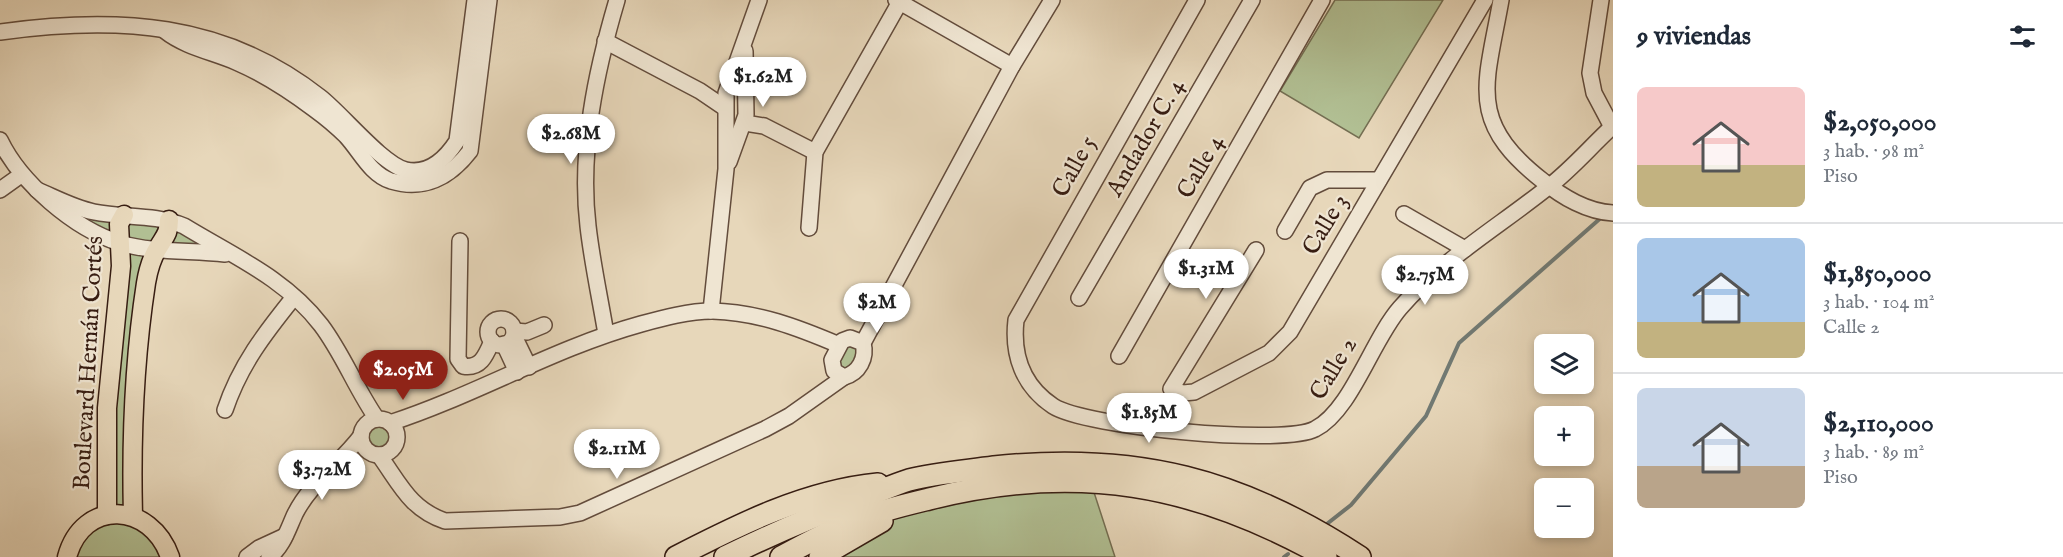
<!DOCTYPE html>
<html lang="es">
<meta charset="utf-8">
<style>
body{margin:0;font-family:"IM FELL English",serif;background:#f2f2f3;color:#1f2937;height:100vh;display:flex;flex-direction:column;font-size:22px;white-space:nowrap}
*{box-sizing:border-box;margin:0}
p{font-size:20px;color:#747a83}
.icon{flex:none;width:33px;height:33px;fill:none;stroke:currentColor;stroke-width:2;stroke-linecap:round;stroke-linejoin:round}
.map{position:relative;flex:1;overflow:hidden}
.panel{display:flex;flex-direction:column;background:#fff;width:450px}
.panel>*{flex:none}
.buttons{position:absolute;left:1534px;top:334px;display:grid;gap:12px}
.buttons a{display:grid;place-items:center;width:60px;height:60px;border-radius:9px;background:#fff;box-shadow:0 3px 9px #0003;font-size:30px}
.price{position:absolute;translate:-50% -51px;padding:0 14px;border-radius:21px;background:#fff;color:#222;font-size:20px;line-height:39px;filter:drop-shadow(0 2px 3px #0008)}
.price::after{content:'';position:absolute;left:50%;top:36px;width:18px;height:14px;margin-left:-9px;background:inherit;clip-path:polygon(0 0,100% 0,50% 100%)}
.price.on{background:#8f2418;color:#fff}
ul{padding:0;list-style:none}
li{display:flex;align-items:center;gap:18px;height:150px;padding:0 24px}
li+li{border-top:2px solid #e0e1e3}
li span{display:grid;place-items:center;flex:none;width:168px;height:120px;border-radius:9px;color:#555}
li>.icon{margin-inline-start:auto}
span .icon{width:72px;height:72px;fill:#fffc;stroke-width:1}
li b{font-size:26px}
h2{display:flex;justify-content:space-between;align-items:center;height:72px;padding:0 24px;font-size:26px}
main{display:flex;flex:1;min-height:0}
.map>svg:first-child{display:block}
.green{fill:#b1bf93;stroke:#746e52;stroke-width:1.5}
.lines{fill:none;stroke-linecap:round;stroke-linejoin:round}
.stream{stroke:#717a74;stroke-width:4}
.minor-casing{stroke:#634c3c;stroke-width:18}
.major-casing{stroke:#371d12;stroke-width:21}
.highway-casing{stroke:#371d12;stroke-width:24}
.minor{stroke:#efe5d2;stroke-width:15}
.major{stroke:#e7d7ba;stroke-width:18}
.highway{stroke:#e7d7ba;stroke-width:21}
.labels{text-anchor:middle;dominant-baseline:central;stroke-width:4.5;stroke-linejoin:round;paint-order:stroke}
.street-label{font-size:24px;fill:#371d12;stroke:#efe5d2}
</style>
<main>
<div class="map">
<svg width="1613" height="557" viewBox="0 0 1613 557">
<rect width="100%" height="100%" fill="#e7d7ba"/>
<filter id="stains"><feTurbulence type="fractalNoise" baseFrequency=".00333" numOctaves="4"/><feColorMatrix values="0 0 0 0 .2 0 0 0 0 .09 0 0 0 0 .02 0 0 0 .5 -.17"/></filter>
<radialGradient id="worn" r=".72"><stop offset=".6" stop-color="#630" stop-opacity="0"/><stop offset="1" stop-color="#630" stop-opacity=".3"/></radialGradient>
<g class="green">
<path d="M 1335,0 L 1443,0 L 1359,138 L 1280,91 Z"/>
<path d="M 76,208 L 152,216 L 231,255 L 158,249 L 148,270 L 133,514 L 107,513 L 119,243 L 74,220 Z"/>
<path d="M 842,341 L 864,348 L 844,377 L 833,356 Z"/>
<circle cx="379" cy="437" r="18"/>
<path d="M 1090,480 L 1115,557 L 820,557 L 914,503 Z"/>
<path d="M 133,517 L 167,557 L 70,557 L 93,524 Z"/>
</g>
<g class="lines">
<g class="stream">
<path d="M 1323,527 L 1351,505 L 1426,416 L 1459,343 L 1603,216"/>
<path d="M 1284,557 L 1288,554"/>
</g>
<defs>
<g id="minor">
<path d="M 896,0 L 1012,66"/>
<path d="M 1197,0 L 1016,320 C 1012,355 1023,386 1053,406 C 1085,427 1283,446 1315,429 C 1351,411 1372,340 1400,308 C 1442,260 1498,227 1547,188 C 1571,170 1591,146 1613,126"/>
<path d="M 1501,0 C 1486,85 1466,121 1543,181 C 1562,197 1588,212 1613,213"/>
<path d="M 1601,0 L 1590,73 L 1594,93 L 1612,127"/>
<path d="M 165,31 C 185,47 213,52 236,62 C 264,74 290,91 314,109 C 325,117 337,127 346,136 C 360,151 370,174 391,181 C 424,191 450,177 470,151 L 489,0"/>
<path d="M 0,32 C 116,16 224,21 320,97 C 342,114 383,165 406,170 C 429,175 446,158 457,141 L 475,0"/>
<path d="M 605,41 L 700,91 L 725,108"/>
<path d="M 745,123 L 764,126 L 815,152"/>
<path d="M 0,140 C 20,182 74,229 120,243 C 153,253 191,250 225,254"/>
<path d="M 729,162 L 746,115 L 745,51"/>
<path d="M 0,190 L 21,175"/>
<path d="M 37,190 C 56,198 74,208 94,212 C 125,218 154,214 184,226 C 233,256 285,278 321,325 C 343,354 356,389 377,419"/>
<path d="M 1404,214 L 1465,249"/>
<path d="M 809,228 L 815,152 L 901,0"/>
<path d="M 1285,231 L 1310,188 L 1327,180 L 1379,180"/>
<path d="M 460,241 L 458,359 L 463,366 C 481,369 486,355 492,341"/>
<path d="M 1256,250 L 1171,389 L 1183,393 L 1194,392 L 1269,353 L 1290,332 L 1485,0"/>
<path d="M 1079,298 L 1252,0"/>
<path d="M 711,311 L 726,169 L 726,93 L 759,0"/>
<circle cx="501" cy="332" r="13"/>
<path d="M 514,331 L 527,332 L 544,325"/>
<path d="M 606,334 C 600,298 592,262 588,226 C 579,151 596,71 617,0"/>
<path d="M 514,336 L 529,367"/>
<path d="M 850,338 L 863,343 C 867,358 859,373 844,377 L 834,371 L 832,360 L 842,341 Z"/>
<path d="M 863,343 L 1012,66 L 1052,0"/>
<path d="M 504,344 L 517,372"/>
<path d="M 1119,356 L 1322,0"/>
<path d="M 225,410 C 240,365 265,333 294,297"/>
<circle cx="379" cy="437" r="18"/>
<path d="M 390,423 C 476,395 554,348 641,324 C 663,318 689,311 712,311 C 758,312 799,328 839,345"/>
<path d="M 379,455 C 400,484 410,509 445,521 L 560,517 L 580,513 L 765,429 L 789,416 L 844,377"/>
<path d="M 247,557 L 259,548 L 285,536"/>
<path d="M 269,557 C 283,547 288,529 295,514 C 311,482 340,464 361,436"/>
</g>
<g id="major">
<path d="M 107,515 L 107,408 L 121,266 L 119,224 L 124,215"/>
<path d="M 133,516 C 131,437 134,361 146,283 C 148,271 151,259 158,248 C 164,237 169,234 169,220"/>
<path d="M 67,557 C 83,498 151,502 170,557"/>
</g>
<g id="highway">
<path d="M 676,557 C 740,524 806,491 878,484"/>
<path d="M 725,557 C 770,535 816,515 862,498 C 878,492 893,485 909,480 C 937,473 966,471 994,467 C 1136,452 1241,479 1360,557"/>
<path d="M 781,557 C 805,544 829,531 854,521 C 878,511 904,505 929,499 C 1076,462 1195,483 1326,557"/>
<path d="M 820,557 L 882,521"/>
</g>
</defs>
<use href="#minor" class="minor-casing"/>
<use href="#major" class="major-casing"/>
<use href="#highway" class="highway-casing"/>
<use href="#minor" class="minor"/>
<use href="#major" class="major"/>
<use href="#highway" class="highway"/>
</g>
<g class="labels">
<g class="street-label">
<text transform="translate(1146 138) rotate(-60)">Andador C. 4</text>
<text transform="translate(1075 167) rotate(-61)">Calle 5</text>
<text transform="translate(1201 167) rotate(-60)">Calle 4</text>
<text transform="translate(1326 225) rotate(-59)">Calle 3</text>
<text transform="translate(89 363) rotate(-87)">Boulevard Hernán Cortés</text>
<text transform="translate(1334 369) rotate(-59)">Calle 2</text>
</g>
</g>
<rect width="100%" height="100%" filter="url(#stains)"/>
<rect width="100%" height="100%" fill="url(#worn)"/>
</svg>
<div class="buttons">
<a><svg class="icon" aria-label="layers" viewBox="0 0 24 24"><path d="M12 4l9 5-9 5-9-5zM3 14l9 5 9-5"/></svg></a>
<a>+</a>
<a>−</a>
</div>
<b class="price" style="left:763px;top:108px">$1.62M</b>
<b class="price" style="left:571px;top:165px">$2.68M</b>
<b class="price" style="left:1206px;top:300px">$1.31M</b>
<b class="price" style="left:1425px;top:306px">$2.75M</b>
<b class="price" style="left:877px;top:334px">$2M</b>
<b class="price on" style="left:403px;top:401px">$2.05M</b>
<b class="price" style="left:1149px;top:444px">$1.85M</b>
<b class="price" style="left:617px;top:480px">$2.11M</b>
<b class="price" style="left:322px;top:501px">$3.72M</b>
</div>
<section class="panel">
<h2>9 viviendas<svg class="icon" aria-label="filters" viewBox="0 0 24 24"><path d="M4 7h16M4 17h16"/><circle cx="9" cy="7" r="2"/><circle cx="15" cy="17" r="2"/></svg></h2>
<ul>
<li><span style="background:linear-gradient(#f6c9c9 65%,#c2b280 0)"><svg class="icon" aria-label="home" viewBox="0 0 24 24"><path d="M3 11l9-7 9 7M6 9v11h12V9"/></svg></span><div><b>$2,050,000</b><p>3 hab. · 98 m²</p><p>Piso</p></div></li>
<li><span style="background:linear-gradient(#a9c7e8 70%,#c2b280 0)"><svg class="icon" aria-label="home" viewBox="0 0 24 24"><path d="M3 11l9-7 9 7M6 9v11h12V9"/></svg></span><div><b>$1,850,000</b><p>3 hab. · 104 m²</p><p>Calle 2</p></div></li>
<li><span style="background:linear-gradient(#c9d6e8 65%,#b9a48a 0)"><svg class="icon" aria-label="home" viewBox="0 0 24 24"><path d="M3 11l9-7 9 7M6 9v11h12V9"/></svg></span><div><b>$2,110,000</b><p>3 hab. · 89 m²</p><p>Piso</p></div></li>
</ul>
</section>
</main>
